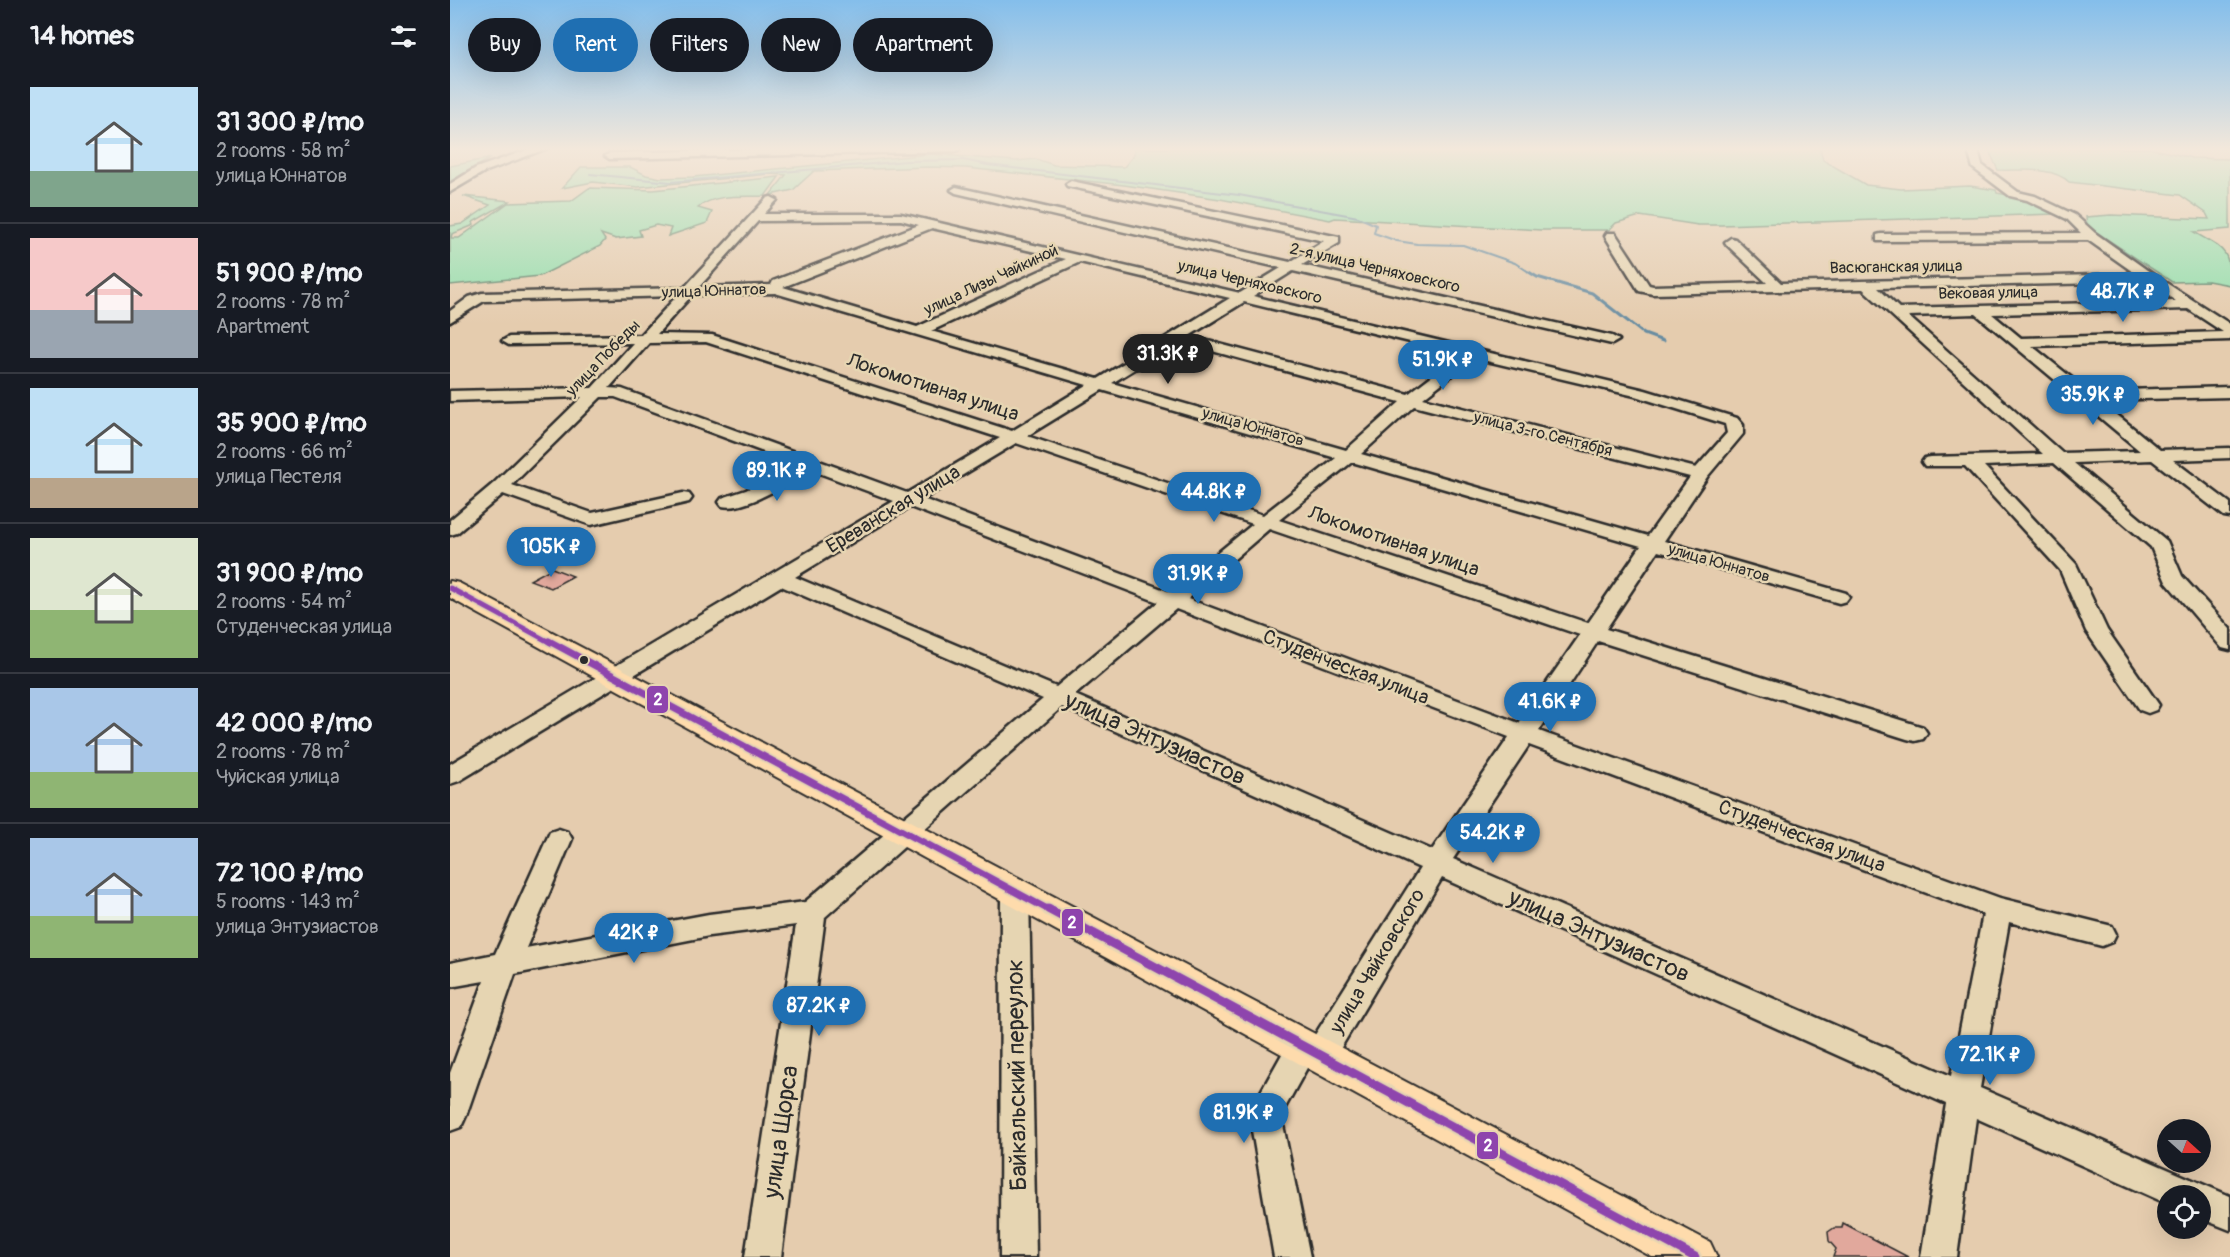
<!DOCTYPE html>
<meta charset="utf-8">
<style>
body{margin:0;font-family:Pangolin,sans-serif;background:#20242c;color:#f1f3f6;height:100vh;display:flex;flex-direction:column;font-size:22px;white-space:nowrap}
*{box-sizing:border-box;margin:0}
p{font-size:20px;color:#9ea1a6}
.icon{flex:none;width:33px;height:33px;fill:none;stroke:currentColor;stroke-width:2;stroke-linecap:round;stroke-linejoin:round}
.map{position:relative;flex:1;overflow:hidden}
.side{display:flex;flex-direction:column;background:#171b24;width:450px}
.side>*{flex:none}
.hud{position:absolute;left:18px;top:18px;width:570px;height:54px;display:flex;gap:12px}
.needle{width:39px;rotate:111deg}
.fabs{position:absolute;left:1707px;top:1119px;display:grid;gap:12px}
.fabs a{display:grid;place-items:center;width:54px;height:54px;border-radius:50%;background:#171b24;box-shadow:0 6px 24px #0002;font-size:30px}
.price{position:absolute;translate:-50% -51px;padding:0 14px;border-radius:21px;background:#1f6fb2;color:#fff;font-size:20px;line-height:39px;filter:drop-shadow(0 2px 3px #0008)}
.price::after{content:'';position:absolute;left:50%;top:36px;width:18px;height:14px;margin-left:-9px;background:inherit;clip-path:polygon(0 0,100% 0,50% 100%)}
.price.current{background:#222;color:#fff}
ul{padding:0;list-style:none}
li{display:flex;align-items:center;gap:18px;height:150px;padding:0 30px}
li+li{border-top:2px solid #363941}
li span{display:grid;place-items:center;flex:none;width:168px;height:120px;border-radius:0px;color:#555}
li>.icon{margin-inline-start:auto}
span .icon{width:72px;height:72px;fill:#fffc;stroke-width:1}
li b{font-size:26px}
h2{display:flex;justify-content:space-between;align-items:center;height:72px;padding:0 30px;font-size:26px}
.pill{padding:0 21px;border-radius:27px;background:#171b24;box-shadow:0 6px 24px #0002;font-size:21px;line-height:54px}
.pill.current{background:#1f6fb2;color:#fff}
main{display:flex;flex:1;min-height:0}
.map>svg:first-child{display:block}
.green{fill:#95dead;stroke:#60846c;stroke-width:1.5}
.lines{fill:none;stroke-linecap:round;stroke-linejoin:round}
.stream-far1{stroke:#678ca1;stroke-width:2}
.stream{stroke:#678ca1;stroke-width:3}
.building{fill:#e1a89c;stroke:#2b2b2b;stroke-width:1.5}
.minor-casing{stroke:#2b2b2b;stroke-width:5}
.major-casing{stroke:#2b2b2b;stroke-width:4}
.minor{fill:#e6d5b2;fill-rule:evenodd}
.major{fill:#fedbac;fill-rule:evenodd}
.bus-1-far2-casing{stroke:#e6d5b2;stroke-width:9}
.bus-1-far1-casing{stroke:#e6d5b2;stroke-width:11}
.bus-1-casing{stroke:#e6d5b2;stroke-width:14}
.bus-1-far2{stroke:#8e44ad;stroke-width:5}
.bus-1-far1{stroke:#8e44ad;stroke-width:7}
.bus-1{stroke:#8e44ad;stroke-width:9}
.bus-dot{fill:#2b2b2b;stroke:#e6d5b2;stroke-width:2}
.labels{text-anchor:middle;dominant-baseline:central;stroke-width:5;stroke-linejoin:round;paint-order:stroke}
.far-street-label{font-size:16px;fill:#2b2b2b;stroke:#e6d5b2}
.street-label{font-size:20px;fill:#2b2b2b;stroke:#e6d5b2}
.near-street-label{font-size:24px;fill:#2b2b2b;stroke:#e6d5b2}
.line-badge{stroke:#e6d5b2;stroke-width:2}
.badge-label{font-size:16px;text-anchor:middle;font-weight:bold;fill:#fff}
</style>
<main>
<section class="side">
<h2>14 homes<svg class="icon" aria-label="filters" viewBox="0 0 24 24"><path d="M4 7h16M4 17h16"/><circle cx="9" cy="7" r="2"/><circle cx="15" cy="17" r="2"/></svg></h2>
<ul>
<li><span style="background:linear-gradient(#bfe0f5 70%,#7fa58c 0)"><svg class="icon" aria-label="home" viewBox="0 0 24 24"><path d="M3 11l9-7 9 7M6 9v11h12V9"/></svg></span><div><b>31 300 ₽/mo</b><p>2 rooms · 58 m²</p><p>улица Юннатов</p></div></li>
<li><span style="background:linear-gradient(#f6c9c9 60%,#9aa5b1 0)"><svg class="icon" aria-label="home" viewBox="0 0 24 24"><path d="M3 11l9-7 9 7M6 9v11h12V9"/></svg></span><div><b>51 900 ₽/mo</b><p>2 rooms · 78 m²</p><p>Apartment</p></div></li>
<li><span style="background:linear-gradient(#bfe0f5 75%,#b9a48a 0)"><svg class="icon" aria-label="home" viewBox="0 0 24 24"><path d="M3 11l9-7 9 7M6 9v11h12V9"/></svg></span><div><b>35 900 ₽/mo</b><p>2 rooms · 66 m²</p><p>улица Пестеля</p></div></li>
<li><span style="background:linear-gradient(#dfe7d0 60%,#8fb573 0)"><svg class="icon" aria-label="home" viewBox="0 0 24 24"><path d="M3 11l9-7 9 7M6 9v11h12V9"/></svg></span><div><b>31 900 ₽/mo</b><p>2 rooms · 54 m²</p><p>Студенческая улица</p></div></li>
<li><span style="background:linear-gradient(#a9c7e8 70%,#8fb573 0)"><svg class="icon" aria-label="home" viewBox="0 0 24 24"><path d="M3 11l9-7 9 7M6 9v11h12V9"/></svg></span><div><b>42 000 ₽/mo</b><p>2 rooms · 78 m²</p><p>Чуйская улица</p></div></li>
<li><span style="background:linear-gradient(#a9c7e8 65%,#8fb573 0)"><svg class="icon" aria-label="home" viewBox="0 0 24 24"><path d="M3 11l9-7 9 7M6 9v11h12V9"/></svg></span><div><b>72 100 ₽/mo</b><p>5 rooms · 143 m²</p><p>улица Энтузиастов</p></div></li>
</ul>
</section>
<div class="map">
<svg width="1780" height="1257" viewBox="0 0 1780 1257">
<rect width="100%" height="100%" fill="#e5ccae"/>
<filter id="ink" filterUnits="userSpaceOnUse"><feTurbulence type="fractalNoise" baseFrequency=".0167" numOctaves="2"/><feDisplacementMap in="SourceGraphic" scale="12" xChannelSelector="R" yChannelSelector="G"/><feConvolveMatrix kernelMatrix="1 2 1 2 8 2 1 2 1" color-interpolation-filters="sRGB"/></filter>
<g filter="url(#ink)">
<g class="green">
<path d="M 684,148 L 1370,148 L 1373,160 L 1416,185 L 1451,189 L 1520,186 L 1546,190 L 1547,193 C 1567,197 1591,199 1606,214 L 1272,225 L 1248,225 L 1190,216 L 1166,223 L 1159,230 L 1091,230 L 885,218 L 880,220 L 770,199 L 674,185 L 516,168 L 479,167 L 364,171 L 343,190 L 320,195 L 336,175 L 320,174 L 188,187 L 143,182 L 112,188 L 131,167 L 180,167 L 196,175 L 211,178 L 243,177 L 481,154 L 566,161 L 586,159 L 604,165 L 674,167 L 684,155 Z"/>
<path d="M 1538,148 L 1699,148 L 1742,158 L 1780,159 L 1780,229 L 1744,232 C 1774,250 1780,248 1780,285 L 1758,281 L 1722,282 L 1637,226 L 1636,217 L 1661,215 L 1759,219 L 1756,213 L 1730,195 L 1619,182 C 1602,166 1570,171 1548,170 Z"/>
<path d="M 41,158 L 0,182 L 0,166 Z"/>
<path d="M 329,177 L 315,196 C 294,197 264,193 248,208 L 262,212 L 257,223 L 218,236 L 221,228 L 206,225 L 189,230 L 191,236 L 166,239 L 151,234 L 155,240 L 150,246 L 90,276 L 0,285 L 0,226 L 12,224 L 40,205 L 13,196 L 60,201 L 23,222 L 24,225 L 2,234 L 1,238 L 9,238 L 58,203 L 121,201 L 139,188 L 203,190 Z"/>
</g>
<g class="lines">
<g class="stream-far1">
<path d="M 50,158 L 70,159"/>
<path d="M 140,174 L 221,182 L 456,161 L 513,160 L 538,165 L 789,195 L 908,217 L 926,225 L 924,233 L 947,241 L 967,244 L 1013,245 L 1065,263 L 1082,274"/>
</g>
<path class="stream" d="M 1079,272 L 1087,277 L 1142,293 L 1194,334 L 1213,341"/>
</g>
<g class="building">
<path d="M 102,568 L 123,576 L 101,588 L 80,580 Z"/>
<path d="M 1393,1223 L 1458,1257 L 1383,1257 L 1386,1249 L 1379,1241 L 1378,1232 L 1384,1228 L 1392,1228 Z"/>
</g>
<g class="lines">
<defs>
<g id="minor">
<path d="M 83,148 L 98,148 L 34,172 L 0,192 L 0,184 L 26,168 Z"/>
<path d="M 363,148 L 511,148 L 506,151 L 160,159 L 155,156 L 160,153 Z"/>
<path d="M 1517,148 L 1527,148 L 1532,165 L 1568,192 L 1585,196 L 1625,215 L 1645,233 L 1704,275 L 1780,324 L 1780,340 L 1582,346 L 1638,391 L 1780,387 L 1780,397 L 1649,400 L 1710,450 L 1780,448 L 1780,458 L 1723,460 L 1780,503 L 1780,517 L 1774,516 L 1702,460 L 1624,463 L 1717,541 L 1732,576 L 1780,629 L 1780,650 L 1772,648 L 1716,582 L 1701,547 L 1604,463 L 1534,466 L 1626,564 L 1657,630 L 1709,705 L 1706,710 L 1698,713 L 1690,710 L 1636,631 L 1610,570 L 1515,466 L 1475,466 L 1472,462 L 1475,458 L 1481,457 L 1593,454 L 1413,289 L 1203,294 L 1189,291 L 1155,236 L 1157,233 L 1165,233 L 1199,285 L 1203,286 L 1317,283 L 1277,245 L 1275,242 L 1281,238 L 1285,239 L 1331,283 L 1686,274 L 1638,240 L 1427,241 L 1427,235 L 1431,234 L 1631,233 L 1617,219 L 1577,200 L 1560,196 L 1523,168 ZM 1696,282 L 1726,301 L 1449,308 L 1428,288 ZM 1738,309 L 1773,332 L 1571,338 L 1542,314 ZM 1526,314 L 1690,451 L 1612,453 L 1458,316 Z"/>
<path d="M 621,181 L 889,237 L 889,243 L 852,265 L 1162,336 L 1169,340 L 1162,344 L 843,271 L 803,296 L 1195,390 L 1287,418 L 1293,425 L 1293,434 L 1257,477 L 1214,541 L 1396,593 L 1399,597 L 1396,601 L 1389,603 L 1208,551 L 1156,629 L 1473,727 L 1477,733 L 1473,739 L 1465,741 L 1457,739 L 1148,641 L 1089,731 L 1550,898 L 1662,926 L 1666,934 L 1662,942 L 1652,946 L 1559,922 L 1530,1088 L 1780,1196 L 1780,1230 L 1750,1218 L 1750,1196 L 1718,1196 L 1718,1204 L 1526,1118 L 1507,1257 L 1471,1257 L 1496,1104 L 992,878 L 880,1066 L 869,1070 L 858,1066 L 831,1115 L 860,1257 L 824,1257 L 799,1113 L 841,1038 L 852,1034 L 863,1038 L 970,868 L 612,707 L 375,917 L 331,1257 L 295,1257 L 346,925 L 259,936 L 65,974 L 16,1116 L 11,1127 L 0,1131 L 0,1073 L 34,981 L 0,987 L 0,963 L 45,954 L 100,832 L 109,829 L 118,832 L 122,839 L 76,948 L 259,914 L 355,902 L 593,699 L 331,586 L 9,781 L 0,784 L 0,764 L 444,501 L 361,470 C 340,481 295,512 272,506 L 269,502 L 272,498 L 296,490 L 346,464 L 165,397 L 151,397 L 62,485 L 142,513 L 233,493 L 239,494 L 242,498 L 239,502 L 141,525 L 53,494 L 7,533 L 0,535 L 0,520 L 44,483 L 132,397 L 0,401 L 0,391 L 142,388 L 183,343 L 59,345 L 52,341 L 59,337 L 191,335 L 227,296 L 34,301 L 0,322 L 0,311 L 19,297 L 32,293 L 234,288 L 317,198 L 321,197 L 327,200 L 314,214 L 451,214 L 790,293 L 831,268 L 506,193 L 501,190 L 506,187 L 840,262 L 874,241 L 617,186 L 616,184 ZM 451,220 L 469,225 L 323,281 L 321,285 L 249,287 L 308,221 ZM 482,228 L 616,259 L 467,327 L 333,287 ZM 630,262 L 780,298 L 648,379 L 481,331 ZM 325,293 L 637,385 L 562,431 L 262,335 L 207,334 L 242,295 ZM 794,302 L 1010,354 L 958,394 L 739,336 ZM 256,342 L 550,438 L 457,493 L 172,389 L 159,388 L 199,343 ZM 729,342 L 950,402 L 896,450 L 662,383 ZM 1024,358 L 1185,396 L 1275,424 L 1277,433 L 1246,468 L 973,398 ZM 652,390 L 886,458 L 813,515 L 577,436 ZM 964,406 L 1240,477 L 1198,536 L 911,454 ZM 566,443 L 803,524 L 720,592 L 473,499 ZM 902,462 L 1191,546 L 1138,623 L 829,520 ZM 460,507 L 708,602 L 606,687 L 345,577 ZM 819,529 L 1130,635 L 1069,723 L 738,599 ZM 726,609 L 1059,737 L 982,850 L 625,695 ZM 1079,745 L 1533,914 L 1501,1076 L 1003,859 Z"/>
<path d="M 565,883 L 575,886 L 579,894 L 586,1257 L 550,1257 L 551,894 L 555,886 Z"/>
</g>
<path id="major" d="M 0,581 L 9,583 L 1260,1242 L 1267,1257 L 1202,1257 L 0,598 Z"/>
</defs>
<use href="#minor" class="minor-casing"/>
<use href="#major" class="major-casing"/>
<use href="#minor" class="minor"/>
<use href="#major" class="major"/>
<defs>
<path id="bus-1-far2" d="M 0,588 L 101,643"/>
<path id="bus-1-far1" d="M 99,641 L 601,911"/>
<path id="bus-1" d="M 598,909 L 1245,1257"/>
</defs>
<use href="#bus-1-far2" class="bus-1-far2-casing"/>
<use href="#bus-1-far1" class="bus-1-far1-casing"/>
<use href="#bus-1" class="bus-1-casing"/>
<use href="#bus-1-far2" class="bus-1-far2"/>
<use href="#bus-1-far1" class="bus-1-far1"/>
<use href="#bus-1" class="bus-1"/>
</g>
</g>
<linearGradient id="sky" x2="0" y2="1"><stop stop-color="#84beeb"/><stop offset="0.46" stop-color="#f3e8db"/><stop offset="1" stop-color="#f3e8db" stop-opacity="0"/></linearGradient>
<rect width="1780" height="324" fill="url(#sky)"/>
<circle class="bus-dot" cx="134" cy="660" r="5"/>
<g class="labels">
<g class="far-street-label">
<text transform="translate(1446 267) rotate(-1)">Васюганская улица</text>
<text transform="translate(925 268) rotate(13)">2-я улица Черняховского</text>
<text transform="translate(541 280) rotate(-25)">улица Лизы Чайкиной</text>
<text transform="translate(800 282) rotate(13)">улица Черняховского</text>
<text transform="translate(264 291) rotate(-2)">улица Юннатов</text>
<text transform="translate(1538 293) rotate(-1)">Вековая улица</text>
<text transform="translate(153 358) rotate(-46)">улица Победы</text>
<text transform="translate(803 427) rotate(16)">улица Юннатов</text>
<text transform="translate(1093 434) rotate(14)">улица 3-го Сентября</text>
<text transform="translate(1269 563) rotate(16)">улица Юннатов</text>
</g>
<g class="street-label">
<text transform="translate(483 387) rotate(18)">Локомотивная улица</text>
<text transform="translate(443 509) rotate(-31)">Ереванская улица</text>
<text transform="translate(944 541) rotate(19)">Локомотивная улица</text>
<text transform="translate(896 667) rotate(21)">Студенческая улица</text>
<text transform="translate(1352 836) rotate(20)">Студенческая улица</text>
<text transform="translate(927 961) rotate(-59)">улица Чайковского</text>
</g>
<g class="near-street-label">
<text transform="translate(705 739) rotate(24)">улица Энтузиастов</text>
<text transform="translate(1149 936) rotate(24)">улица Энтузиастов</text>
<text transform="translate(567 1075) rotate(-91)">Байкальский переулок</text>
<text transform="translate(331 1132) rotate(-82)">улица Щорса</text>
</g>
</g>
<g class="line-badge">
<rect x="196" y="685" width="23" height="29" rx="6" fill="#8e44ad"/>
<rect x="611" y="908" width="23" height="29" rx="6" fill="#8e44ad"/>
<rect x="1026" y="1131" width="23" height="29" rx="6" fill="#8e44ad"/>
</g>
<g class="badge-label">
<text x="208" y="705">2</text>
<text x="622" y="928">2</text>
<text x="1038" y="1151">2</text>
</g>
</svg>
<div class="fabs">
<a><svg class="needle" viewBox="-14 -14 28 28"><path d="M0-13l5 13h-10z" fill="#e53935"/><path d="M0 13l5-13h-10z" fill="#9ea1a6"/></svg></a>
<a><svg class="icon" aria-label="locate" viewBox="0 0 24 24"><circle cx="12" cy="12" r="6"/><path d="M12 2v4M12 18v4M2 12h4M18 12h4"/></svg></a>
</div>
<b class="price" style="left:1673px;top:323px">48.7K ₽</b>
<b class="price current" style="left:718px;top:385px">31.3K ₽</b>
<b class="price" style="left:993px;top:391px">51.9K ₽</b>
<b class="price" style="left:1643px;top:426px">35.9K ₽</b>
<b class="price" style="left:327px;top:502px">89.1K ₽</b>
<b class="price" style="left:764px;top:523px">44.8K ₽</b>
<b class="price" style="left:101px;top:578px">105K ₽</b>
<b class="price" style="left:748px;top:605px">31.9K ₽</b>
<b class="price" style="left:1100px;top:733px">41.6K ₽</b>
<b class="price" style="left:1043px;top:864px">54.2K ₽</b>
<b class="price" style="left:184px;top:964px">42K ₽</b>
<b class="price" style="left:369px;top:1037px">87.2K ₽</b>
<b class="price" style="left:1540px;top:1086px">72.1K ₽</b>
<b class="price" style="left:794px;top:1144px">81.9K ₽</b>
<div class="hud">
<a class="pill">Buy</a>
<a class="pill current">Rent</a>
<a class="pill">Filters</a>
<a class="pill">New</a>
<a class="pill">Apartment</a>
</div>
</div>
</main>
